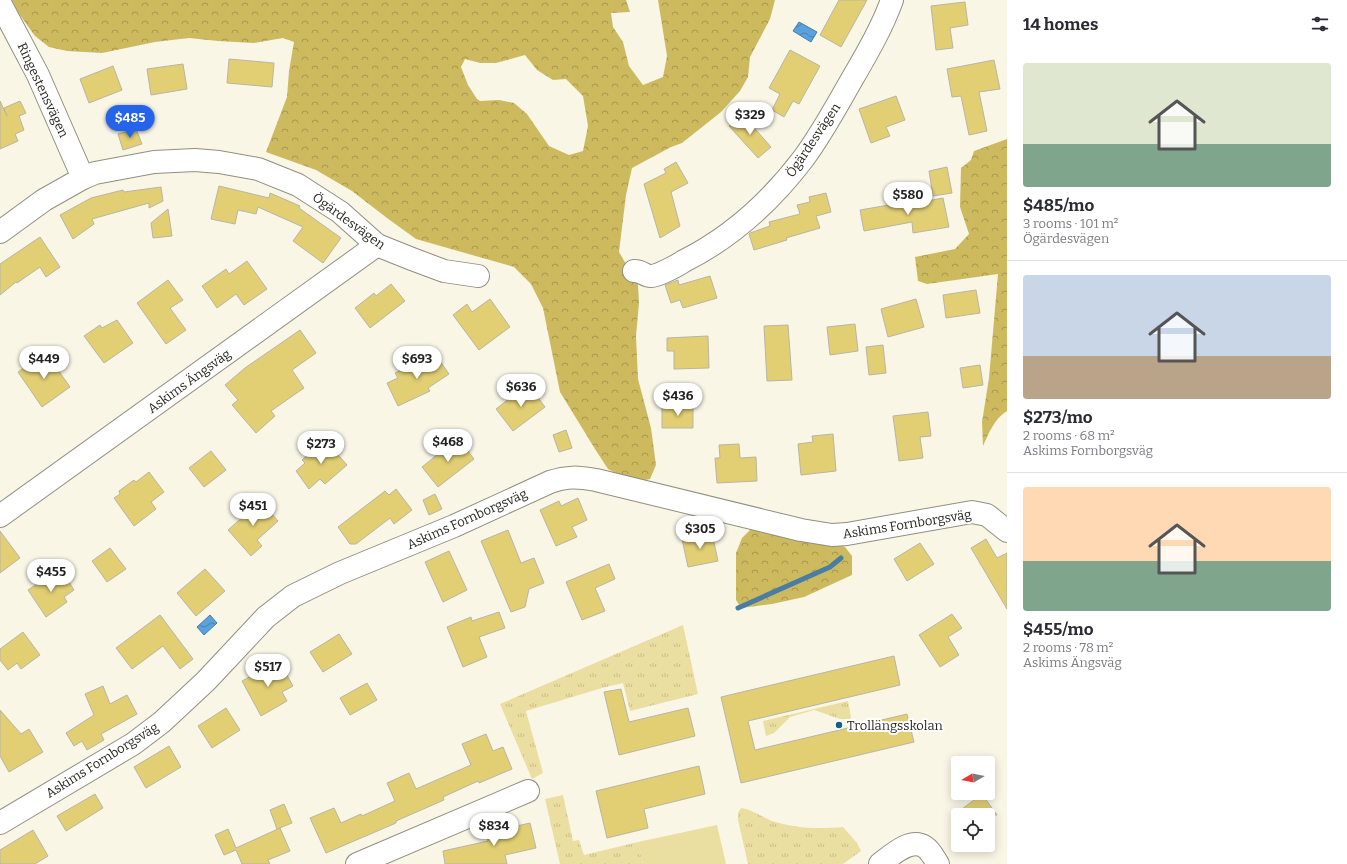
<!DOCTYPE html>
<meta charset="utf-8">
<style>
body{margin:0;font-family:Bitter,serif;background:#f7f7f7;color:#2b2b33;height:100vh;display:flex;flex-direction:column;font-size:15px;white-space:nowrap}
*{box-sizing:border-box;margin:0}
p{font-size:13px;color:#7c7c81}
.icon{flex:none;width:22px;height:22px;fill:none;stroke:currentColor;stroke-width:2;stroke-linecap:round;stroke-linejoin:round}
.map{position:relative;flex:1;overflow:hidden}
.sheet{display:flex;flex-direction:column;background:#fff;width:340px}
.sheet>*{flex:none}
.needle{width:26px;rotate:260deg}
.controls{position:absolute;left:951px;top:756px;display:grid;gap:8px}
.controls a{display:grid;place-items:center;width:44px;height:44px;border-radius:4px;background:#fff;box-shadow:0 2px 10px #0003;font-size:20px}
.price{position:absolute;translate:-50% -34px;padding:0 9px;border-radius:14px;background:#fff;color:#222;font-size:13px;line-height:26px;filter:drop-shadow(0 1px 2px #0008)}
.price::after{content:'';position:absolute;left:50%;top:24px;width:12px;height:9px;margin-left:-6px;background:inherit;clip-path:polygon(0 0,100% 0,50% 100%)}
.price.on{background:#2563eb;color:#fff}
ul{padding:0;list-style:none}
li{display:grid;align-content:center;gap:8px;height:212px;padding:0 16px}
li+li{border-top:1px solid #e1e1e2}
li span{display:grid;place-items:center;height:124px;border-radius:4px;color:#555}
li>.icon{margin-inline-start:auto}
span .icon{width:72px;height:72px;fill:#fffc;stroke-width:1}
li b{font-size:17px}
h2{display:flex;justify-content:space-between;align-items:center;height:48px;padding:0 16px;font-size:17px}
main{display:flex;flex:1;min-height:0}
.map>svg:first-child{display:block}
.grass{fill:url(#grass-tufts)}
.forest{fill:url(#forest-crowns);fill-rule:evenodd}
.pitch{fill:#ebdea1}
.water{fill:url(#water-waves);stroke:#497da4}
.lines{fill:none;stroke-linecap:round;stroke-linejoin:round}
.stream{stroke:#497da4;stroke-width:5}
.building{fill:#e2cf73;stroke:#b8b5a5}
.minor-casing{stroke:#928f80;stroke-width:24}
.minor{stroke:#fff;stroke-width:22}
.poi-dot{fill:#125f92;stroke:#fff;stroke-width:1.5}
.labels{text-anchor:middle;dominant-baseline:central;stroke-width:4;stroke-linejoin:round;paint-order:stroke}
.street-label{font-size:13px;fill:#272620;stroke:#fff}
.poi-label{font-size:13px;fill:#272620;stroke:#fff;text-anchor:start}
</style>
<main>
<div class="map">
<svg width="1007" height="864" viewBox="0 0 1007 864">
<defs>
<pattern id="grass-tufts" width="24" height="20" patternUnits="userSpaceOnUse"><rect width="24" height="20" fill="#ebdea1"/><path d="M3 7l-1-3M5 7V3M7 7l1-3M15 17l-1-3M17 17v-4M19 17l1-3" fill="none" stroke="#cabe8a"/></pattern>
<pattern id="forest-crowns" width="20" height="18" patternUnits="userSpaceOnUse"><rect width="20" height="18" fill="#cdba5f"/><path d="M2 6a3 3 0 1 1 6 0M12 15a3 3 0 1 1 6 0" fill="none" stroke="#a6974e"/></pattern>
<pattern id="water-waves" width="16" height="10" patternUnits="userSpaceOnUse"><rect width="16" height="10" fill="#58a2dd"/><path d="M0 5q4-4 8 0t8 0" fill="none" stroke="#4984b3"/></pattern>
</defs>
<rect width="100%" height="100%" fill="#f9f6e6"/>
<g class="grass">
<path d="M 683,625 L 698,694 L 630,711 L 623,683 L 602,688 L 526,711 L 543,773 L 532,779 L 500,704 Z"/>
<path d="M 848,701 L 851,717 L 850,719 L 840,719 L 814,710 L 790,717 L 774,733 L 766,736 L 763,721 Z"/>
<path d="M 563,795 L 573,841 L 579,840 L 584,855 L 638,842 L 643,864 L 560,864 L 545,799 Z"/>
<path d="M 741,808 C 751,809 762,817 772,821 C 797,829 818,829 843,827 L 857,843 L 861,851 L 843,864 L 748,864 L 738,820 L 738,813 Z"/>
</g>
<g class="forest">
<path d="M 12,0 L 626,0 L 630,12 L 611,13 L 613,27 L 623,42 L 629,66 L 643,85 L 663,77 L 667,56 L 658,0 L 775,0 L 770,19 L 750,57 L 748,77 L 740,91 L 721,112 L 682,143 L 671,147 L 632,168 L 626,195 L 619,252 L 638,285 L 639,303 L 636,336 L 638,379 L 651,428 L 656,465 L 650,479 L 640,481 L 621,476 L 608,469 L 595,449 L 560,392 L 543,308 L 531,284 L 514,267 L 416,239 L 387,218 L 352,191 L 316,170 L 266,152 L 287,97 L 289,71 L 294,42 L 283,38 L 254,43 L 218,41 L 189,38 L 155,42 L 102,53 L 67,51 L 49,47 L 35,36 L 17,11 ZM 525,55 L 537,70 L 553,80 L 566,79 L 583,96 L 588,126 L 583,151 L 569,155 L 549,146 L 527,114 L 514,103 L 499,100 L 480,101 L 477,99 L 468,85 L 461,67 L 465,59 L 480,63 L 496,63 Z"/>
<path d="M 1007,139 L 1007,411 C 994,419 989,433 983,446 L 982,422 L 989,378 L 998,274 L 927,284 L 918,281 L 915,257 L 955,249 L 969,234 L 960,207 L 961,168 L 971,160 L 974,151 Z"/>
<path d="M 759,529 L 832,541 L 845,547 L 852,556 L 852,575 L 804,597 L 772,604 L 741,608 L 736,600 L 736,553 L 742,538 L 750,530 Z"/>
</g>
<path class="pitch" d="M 717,825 L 726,864 L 643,864 L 638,842 Z"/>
<g class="water">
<path d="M 799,22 L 817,32 L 811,42 L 793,31 Z"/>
<path d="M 210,615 L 217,623 L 204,635 L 197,627 Z"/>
</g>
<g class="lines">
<path class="stream" d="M 738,608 L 812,575 L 830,567 L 841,558"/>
</g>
<g class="building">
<path d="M 839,0 L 867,0 L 841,47 L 820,35 Z"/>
<path d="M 965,2 L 968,25 L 950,28 L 953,48 L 936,50 L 931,6 Z"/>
<path d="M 790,50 L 820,66 L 799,104 L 793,101 L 784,117 L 772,110 L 780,94 L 769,88 Z"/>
<path d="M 229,59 L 274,63 L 272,87 L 227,83 Z"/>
<path d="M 994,60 L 1000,89 L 979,92 L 987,131 L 969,135 L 961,96 L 952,97 L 947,69 Z"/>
<path d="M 183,64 L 187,89 L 151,95 L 147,69 Z"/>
<path d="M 113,66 L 122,90 L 89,103 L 80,79 Z"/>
<path d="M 896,96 L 905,120 L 886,127 L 890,136 L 871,143 L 859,109 Z"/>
<path d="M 0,101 L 7,116 L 4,108 L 20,101 L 26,113 L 19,116 L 24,130 L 15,134 L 18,141 L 0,149 Z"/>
<path d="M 742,114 L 771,147 L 758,158 L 729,126 Z"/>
<path d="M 136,129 L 142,144 L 123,150 L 118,134 Z"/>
<path d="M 676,162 L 688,183 L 671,192 L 680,226 L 660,238 L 644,184 L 666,173 L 664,169 Z"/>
<path d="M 947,167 L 952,193 L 933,196 L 929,171 Z"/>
<path d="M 219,186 L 269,198 L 270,193 L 300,206 L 299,208 L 341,238 L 323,263 L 293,241 L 303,227 L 258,207 L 256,214 L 238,210 L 235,224 L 211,219 Z"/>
<path d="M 161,187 L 163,201 L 149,208 L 149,203 L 92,219 L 94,224 L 73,239 L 60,215 L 91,198 L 123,190 L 124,192 Z"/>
<path d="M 826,193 L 831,212 L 816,216 L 820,228 L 786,238 L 787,240 L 754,250 L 749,234 L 750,233 L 770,226 L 769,222 L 800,214 L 797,205 L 810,202 L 809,197 Z"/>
<path d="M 943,198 L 949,227 L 913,233 L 912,222 L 864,231 L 860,210 L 889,205 L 890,208 Z"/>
<path d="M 168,209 L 172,236 L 153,238 L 151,223 Z"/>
<path d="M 40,237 L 60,267 L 46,277 L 40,267 L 17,283 L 16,282 L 0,295 L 0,264 Z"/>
<path d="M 247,261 L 267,289 L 244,305 L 236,294 L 217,308 L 202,286 L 226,269 L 229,274 Z"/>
<path d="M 710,276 L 717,298 L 683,308 L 680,300 L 671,303 L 665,285 L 678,280 L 679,285 Z"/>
<path d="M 168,280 L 183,300 L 170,308 L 186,330 L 166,344 L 137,303 Z"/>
<path d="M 391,284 L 405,301 L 370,328 L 355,308 L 374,293 L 376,296 Z"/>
<path d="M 976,290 L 980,313 L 946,318 L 943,295 Z"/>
<path d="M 490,299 L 510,327 L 479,350 L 453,315 L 467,304 L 472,312 Z"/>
<path d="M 916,299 L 924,327 L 888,337 L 881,309 Z"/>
<path d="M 117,320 L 133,343 L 104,363 L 84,336 L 100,325 L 102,328 Z"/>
<path d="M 855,324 L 858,351 L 830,355 L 827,327 Z"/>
<path d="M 788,325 L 792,380 L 767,381 L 764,326 Z"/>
<path d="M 300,330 L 316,353 L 292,370 L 304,388 L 271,411 L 275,416 L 256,433 L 232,405 L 238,400 L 225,385 L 245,368 Z"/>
<path d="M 708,336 L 709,368 L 674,369 L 674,351 L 667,351 L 667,338 Z"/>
<path d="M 883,345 L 886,373 L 869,375 L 866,347 Z"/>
<path d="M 46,353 L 70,387 L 42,407 L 18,372 Z"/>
<path d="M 435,354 L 449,374 L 428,388 L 430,391 L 398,406 L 387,383 L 398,378 L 395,373 Z"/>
<path d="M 980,365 L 983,385 L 963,388 L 960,368 Z"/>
<path d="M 528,384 L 545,407 L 513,431 L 496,409 Z"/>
<path d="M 693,405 L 693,428 L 662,428 L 662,406 Z"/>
<path d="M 928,412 L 931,436 L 920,437 L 923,458 L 899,461 L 893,416 Z"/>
<path d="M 566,430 L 572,448 L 559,452 L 553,435 Z"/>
<path d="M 833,434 L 836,471 L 801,475 L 798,444 L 813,442 L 812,436 Z"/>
<path d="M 458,438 L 474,459 L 438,487 L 422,467 Z"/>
<path d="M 325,440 L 347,465 L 325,484 L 320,479 L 309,489 L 296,471 L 305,463 L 302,460 Z"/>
<path d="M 739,444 L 740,458 L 756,457 L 757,481 L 717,483 L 715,458 L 720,458 L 719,445 Z"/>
<path d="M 211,451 L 226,470 L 204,487 L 189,468 Z"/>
<path d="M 149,472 L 164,492 L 151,502 L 156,509 L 134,526 L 114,498 L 120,494 L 119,491 L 134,480 L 136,482 Z"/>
<path d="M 396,489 L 412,510 L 394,524 L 390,518 L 356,544 L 350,544 L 338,527 L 385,491 L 389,495 Z"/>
<path d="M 435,494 L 442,509 L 429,515 L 423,500 Z"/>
<path d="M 578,498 L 587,520 L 572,527 L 577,537 L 556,546 L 540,510 L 559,501 L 561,506 Z"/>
<path d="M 259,499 L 278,521 L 257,540 L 262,546 L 251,556 L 228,530 L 245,515 L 243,513 Z"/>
<path d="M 508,530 L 521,563 L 534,558 L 544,583 L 529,589 L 525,607 L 511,612 L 481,541 Z"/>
<path d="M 0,531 L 20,558 L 0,573 Z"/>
<path d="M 712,533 L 718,561 L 688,567 L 682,539 Z"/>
<path d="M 986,539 L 997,558 L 1007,553 L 1007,609 L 971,548 Z"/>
<path d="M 920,543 L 934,564 L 907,581 L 894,559 Z"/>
<path d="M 110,548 L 126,569 L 107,582 L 92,561 Z"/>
<path d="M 449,551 L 467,590 L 443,602 L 425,562 Z"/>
<path d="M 609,564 L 615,579 L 595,588 L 605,611 L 582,620 L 566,582 Z"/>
<path d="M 205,569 L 225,591 L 196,616 L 177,593 Z"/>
<path d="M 62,571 L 74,590 L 64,597 L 67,602 L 46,617 L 28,590 L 49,576 L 51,579 Z"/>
<path d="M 499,612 L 505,628 L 479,637 L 487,657 L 463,667 L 447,627 L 471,617 L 472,621 Z"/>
<path d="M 952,614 L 962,628 L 948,637 L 959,655 L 940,667 L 919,635 Z"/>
<path d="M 160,615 L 193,659 L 180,669 L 163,646 L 132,669 L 116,648 Z"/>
<path d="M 23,632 L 40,655 L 21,669 L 17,663 L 8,670 L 0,660 L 0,649 Z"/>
<path d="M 339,634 L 352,654 L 323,672 L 310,652 Z"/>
<path d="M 894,656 L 900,685 L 748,721 L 755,750 L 907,714 L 914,742 L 741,783 L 721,697 Z"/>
<path d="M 279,661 L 293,686 L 282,692 L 287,701 L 261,716 L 242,681 Z"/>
<path d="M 367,683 L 377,700 L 350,715 L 340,698 Z"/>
<path d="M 103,686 L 110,704 L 127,695 L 137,714 L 101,734 L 104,740 L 87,750 L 82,741 L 74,746 L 66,733 L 94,715 L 85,694 Z"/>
<path d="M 621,689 L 629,722 L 688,708 L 695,736 L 619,755 L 604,692 Z"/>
<path d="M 226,708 L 240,730 L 212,748 L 198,726 Z"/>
<path d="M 0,710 L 21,734 L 29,729 L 43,752 L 9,772 L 0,756 Z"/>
<path d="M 486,734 L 493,751 L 503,747 L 512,769 L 479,783 L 478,781 L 443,797 L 444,800 L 396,821 L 396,823 L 326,853 L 310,818 L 334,808 L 341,823 L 361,814 L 362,816 L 395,801 L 387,783 L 409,773 L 416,789 L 471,765 L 462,744 Z"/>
<path d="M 169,746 L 181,767 L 146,788 L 134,767 Z"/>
<path d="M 699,766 L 705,794 L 644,809 L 648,828 L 607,838 L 596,791 Z"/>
<path d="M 95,794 L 103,808 L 66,831 L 57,816 Z"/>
<path d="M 982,794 L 997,815 L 954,815 Z"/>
<path d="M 284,804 L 292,823 L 277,829 L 270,810 Z"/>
<path d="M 530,823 L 536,848 L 505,855 L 507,864 L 445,864 L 443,851 L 488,841 L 486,833 Z"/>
<path d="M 280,828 L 290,851 L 268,860 L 270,864 L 242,864 L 236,850 L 224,855 L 215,835 L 228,829 L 236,848 Z"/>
<path d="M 33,830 L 48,856 L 35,864 L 0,864 L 0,850 Z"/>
</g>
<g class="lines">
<defs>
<g id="minor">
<path d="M 0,3 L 38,75 L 83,178"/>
<path d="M 0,232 L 44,200 L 83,178 L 95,173 L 154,162 L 195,160 L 219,162 L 258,169 L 298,185 L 340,212 L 377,245 L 412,259 L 444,271 L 478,276"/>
<path d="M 634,271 C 643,271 644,276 651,276 C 658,276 678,265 684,261 C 732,237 771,201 803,159 C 821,135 836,107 851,81 C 866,55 882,28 892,0"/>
<path d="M 0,516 L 377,245"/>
<path d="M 0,823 L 133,744 L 162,722 L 206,681 L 266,617 L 293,596 L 340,573 L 454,526 L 550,482 C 568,476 578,477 596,480 L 801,530 L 832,535 L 847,534 L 972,512 L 987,515 L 1007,531"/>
<path d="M 357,864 L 528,791"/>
<path d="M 880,864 C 891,856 910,837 925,847 C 931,851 934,858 938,864"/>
</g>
</defs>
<use href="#minor" class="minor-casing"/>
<use href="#minor" class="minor"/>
</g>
<circle class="poi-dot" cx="839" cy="725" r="4"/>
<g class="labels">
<g class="street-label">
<text transform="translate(43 90) rotate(65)">Ringestensvägen</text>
<text transform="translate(813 140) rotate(-56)">Ögärdesvägen</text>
<text transform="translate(349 221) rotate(36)">Ögärdesvägen</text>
<text transform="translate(189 381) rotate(-36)">Askims Ängsväg</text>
<text transform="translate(467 519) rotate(-24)">Askims Fornborgsväg</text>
<text transform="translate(907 524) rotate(-9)">Askims Fornborgsväg</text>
<text transform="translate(102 760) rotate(-32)">Askims Fornborgsväg</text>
</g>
<g class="poi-label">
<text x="847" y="725">Trollängsskolan</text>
</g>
</g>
</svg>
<div class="controls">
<a><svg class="needle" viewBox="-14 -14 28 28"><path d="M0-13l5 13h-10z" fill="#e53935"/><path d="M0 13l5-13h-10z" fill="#7c7c81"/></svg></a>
<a><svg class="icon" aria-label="locate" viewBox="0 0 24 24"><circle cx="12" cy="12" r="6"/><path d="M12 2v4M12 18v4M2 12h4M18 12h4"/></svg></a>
</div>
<b class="price" style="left:750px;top:136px">$329</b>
<b class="price on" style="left:130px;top:139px">$485</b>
<b class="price" style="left:908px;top:216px">$580</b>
<b class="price" style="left:44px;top:380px">$449</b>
<b class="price" style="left:417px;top:380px">$693</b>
<b class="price" style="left:521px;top:408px">$636</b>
<b class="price" style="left:678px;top:417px">$436</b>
<b class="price" style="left:448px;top:463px">$468</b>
<b class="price" style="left:321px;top:465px">$273</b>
<b class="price" style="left:253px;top:527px">$451</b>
<b class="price" style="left:700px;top:550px">$305</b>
<b class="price" style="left:51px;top:593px">$455</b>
<b class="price" style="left:268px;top:688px">$517</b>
<b class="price" style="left:494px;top:847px">$834</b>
</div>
<section class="sheet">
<h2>14 homes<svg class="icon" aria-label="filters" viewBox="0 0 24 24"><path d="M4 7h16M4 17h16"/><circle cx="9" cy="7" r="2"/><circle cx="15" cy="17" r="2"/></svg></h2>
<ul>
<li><span style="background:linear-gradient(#dfe7d0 65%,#7fa58c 0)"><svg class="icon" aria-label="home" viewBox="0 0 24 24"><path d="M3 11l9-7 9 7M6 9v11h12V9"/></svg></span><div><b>$485/mo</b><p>3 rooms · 101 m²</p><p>Ögärdesvägen</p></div></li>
<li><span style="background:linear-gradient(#c9d6e8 65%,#b9a48a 0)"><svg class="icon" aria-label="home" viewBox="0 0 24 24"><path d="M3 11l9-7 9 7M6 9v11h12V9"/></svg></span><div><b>$273/mo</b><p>2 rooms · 68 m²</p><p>Askims Fornborgsväg</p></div></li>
<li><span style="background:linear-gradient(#ffd9b3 60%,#7fa58c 0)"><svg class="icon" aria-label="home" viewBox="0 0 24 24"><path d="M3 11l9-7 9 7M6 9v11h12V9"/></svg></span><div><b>$455/mo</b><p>2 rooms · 78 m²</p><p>Askims Ängsväg</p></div></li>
</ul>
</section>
</main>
